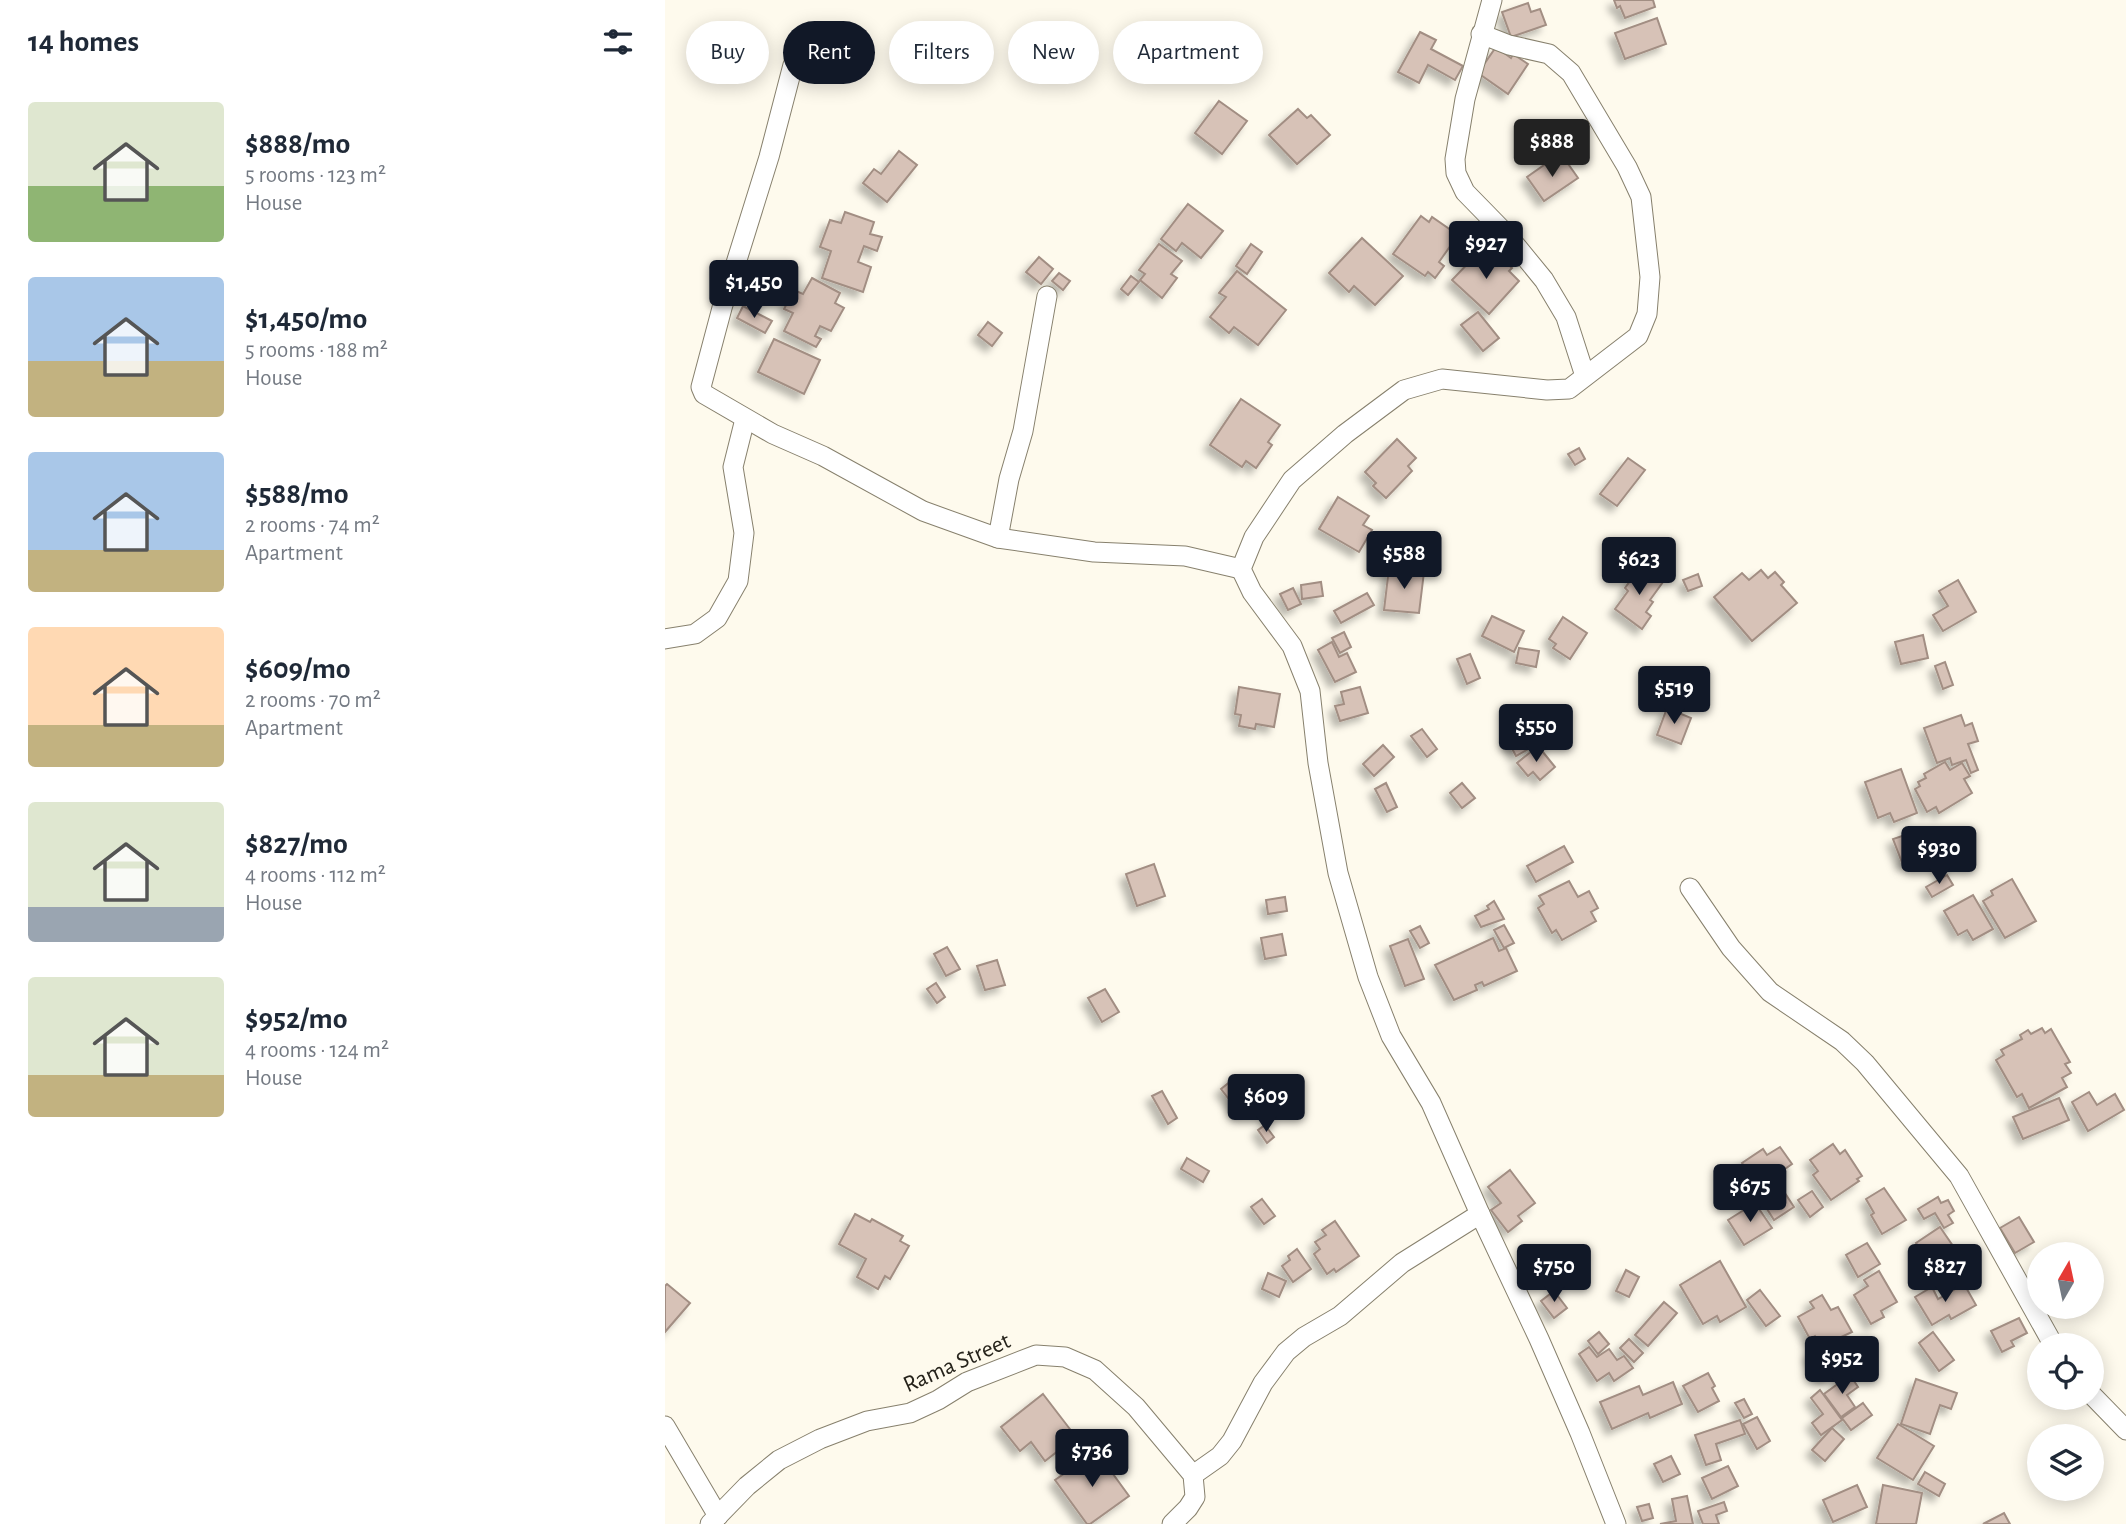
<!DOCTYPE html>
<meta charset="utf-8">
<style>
body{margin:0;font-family:"Alegreya Sans",sans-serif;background:#f2f2f3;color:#1f2937;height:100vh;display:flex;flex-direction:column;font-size:26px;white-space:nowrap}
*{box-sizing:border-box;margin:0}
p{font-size:23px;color:#747a83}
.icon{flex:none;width:38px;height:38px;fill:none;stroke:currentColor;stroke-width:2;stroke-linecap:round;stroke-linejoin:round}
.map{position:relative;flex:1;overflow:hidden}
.details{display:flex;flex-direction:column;background:#fff;width:665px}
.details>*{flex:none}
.guide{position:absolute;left:21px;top:21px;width:665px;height:63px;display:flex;gap:14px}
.needle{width:46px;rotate:9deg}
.buttons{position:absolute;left:1362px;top:1242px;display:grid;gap:14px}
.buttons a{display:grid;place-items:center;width:77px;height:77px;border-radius:50%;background:#fff;box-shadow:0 4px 18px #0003;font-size:35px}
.price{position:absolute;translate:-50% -60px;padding:0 16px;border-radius:7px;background:#111827;color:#fff;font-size:23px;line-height:46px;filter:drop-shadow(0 2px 4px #0008)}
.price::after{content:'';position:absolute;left:50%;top:42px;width:21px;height:16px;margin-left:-10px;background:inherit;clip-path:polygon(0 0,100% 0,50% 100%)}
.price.current{background:#222;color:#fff}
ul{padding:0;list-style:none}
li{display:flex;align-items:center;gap:21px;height:175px;padding:0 28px}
li span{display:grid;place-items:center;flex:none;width:196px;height:140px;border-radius:7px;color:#555}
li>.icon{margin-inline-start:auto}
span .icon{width:84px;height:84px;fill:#fffc;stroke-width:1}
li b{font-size:30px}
h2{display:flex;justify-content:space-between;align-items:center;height:84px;padding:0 28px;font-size:30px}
.tag{padding:0 24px;border-radius:32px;background:#fff;box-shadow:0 4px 18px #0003;font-size:24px;line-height:63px}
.tag.current{background:#111827;color:#fff}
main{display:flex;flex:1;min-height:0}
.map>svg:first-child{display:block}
.building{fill:#d7c2b7;stroke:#a28e83;stroke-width:2;filter:url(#shadow)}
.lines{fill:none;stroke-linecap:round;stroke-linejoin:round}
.minor-casing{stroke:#87806d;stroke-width:21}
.minor{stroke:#fff;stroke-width:19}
.labels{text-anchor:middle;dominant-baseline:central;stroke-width:5;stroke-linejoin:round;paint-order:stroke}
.street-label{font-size:24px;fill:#26231b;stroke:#fefaed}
</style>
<main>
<section class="details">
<h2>14 homes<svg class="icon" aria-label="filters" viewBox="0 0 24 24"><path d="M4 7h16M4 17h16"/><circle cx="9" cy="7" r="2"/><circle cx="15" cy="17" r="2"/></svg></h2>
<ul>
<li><span style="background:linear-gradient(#dfe7d0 60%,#8fb573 0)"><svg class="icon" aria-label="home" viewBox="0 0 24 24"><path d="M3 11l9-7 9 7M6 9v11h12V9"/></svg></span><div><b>$888/mo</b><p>5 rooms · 123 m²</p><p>House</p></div></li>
<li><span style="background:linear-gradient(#a9c7e8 60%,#c2b280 0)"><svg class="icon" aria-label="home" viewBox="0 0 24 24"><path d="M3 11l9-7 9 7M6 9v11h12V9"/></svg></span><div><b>$1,450/mo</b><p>5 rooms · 188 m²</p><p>House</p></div></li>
<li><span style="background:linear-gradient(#a9c7e8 70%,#c2b280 0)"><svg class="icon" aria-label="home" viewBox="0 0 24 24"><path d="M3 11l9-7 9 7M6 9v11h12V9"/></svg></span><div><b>$588/mo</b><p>2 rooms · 74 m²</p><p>Apartment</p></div></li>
<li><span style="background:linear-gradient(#ffd9b3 70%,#c2b280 0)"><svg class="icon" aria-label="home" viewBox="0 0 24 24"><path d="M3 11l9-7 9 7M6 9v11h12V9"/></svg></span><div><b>$609/mo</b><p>2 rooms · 70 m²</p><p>Apartment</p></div></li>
<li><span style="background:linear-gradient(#dfe7d0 75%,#9aa5b1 0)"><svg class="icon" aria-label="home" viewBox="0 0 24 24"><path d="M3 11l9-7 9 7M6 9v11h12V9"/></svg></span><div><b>$827/mo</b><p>4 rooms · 112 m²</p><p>House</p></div></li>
<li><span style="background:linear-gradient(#dfe7d0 70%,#c2b280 0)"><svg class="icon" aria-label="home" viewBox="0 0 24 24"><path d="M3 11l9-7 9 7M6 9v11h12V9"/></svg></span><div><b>$952/mo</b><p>4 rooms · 124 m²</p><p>House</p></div></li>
</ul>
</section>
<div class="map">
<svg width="1461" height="1524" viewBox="0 0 1461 1524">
<defs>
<filter id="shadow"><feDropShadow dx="-6" dy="6" stdDeviation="3.5" flood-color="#0004"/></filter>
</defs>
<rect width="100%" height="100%" fill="#fefaed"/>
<g class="building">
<path d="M 949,0 L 988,0 L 990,7 L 960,18 L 955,6 L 952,8 Z"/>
<path d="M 863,3 L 866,12 L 875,9 L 881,25 L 846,37 L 837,12 Z"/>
<path d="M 992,18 L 1001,44 L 960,59 L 950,33 Z"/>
<path d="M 755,32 L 771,40 L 766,49 L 798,66 L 790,80 L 763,65 L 754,83 L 733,72 Z"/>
<path d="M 831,47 L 846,58 L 848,54 L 863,64 L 843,94 L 813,73 Z"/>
<path d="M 554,101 L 582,121 L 557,154 L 530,133 Z"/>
<path d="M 633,109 L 642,118 L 646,115 L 665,135 L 632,164 L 604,135 Z"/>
<path d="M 234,151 L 252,165 L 222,202 L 198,183 L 209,169 L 216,174 Z"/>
<path d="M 899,158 L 913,178 L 879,201 L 862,177 L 882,163 L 885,168 Z"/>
<path d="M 523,204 L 558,231 L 536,258 L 517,243 L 511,251 L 496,239 Z"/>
<path d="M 180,212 L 209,222 L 205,234 L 217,237 L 212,251 L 199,246 L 193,262 L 206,267 L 198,292 L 157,278 L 166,251 L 155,247 L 165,220 L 176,223 Z"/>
<path d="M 756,216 L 764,222 L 767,217 L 793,235 L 774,262 L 779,266 L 770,278 L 763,272 L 760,276 L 728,254 Z"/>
<path d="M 697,238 L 738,276 L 710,305 L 689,286 L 684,292 L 664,273 Z"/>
<path d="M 494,244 L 517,261 L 506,274 L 512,278 L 497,298 L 475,280 L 480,274 L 474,270 Z"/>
<path d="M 586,244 L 597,252 L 582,274 L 571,266 Z"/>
<path d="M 813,253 L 823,263 L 831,254 L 847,268 L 844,271 L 854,281 L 824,314 L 787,280 Z"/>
<path d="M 374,257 L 388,269 L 376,284 L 361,272 Z"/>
<path d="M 572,271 L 621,310 L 593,345 L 569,327 L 564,333 L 545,317 L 561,297 L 554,293 Z"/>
<path d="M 394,273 L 405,281 L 398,290 L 387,281 Z"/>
<path d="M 466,276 L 474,282 L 463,295 L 456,289 Z"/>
<path d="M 147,278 L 175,293 L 170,303 L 179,308 L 166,331 L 155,326 L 150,336 L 156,339 L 151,347 L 119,331 L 128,313 L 119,309 L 129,290 L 138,294 Z"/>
<path d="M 78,306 L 107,321 L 100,333 L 72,318 Z"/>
<path d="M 813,312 L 834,338 L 818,351 L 796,325 Z"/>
<path d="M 323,322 L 337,333 L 327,346 L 313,335 Z"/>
<path d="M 109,339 L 155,360 L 139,394 L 93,372 Z"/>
<path d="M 576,399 L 615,425 L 603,442 L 607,445 L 591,468 L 581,461 L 577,467 L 545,445 Z"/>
<path d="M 732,439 L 751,458 L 743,466 L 747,471 L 721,498 L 708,486 L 711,483 L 700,472 Z"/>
<path d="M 914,448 L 920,459 L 910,465 L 903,454 Z"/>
<path d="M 963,458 L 980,470 L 952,506 L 935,494 Z"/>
<path d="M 673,497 L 704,516 L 698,525 L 707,530 L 694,552 L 654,529 Z"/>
<path d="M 976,566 L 998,582 L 985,600 L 988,602 L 981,612 L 986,616 L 977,629 L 950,609 L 963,591 L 960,588 Z"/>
<path d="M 724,568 L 759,572 L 754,613 L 719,610 Z"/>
<path d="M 1096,570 L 1103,578 L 1110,572 L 1119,582 L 1116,585 L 1132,603 L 1087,641 L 1049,597 L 1077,573 L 1084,580 Z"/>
<path d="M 1033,574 L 1037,586 L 1023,591 L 1018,580 Z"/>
<path d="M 1293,580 L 1311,612 L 1278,631 L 1268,615 L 1283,606 L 1274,591 Z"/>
<path d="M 656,582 L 658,596 L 637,599 L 636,585 Z"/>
<path d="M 628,588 L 636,604 L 623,610 L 615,594 Z"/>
<path d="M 702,593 L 709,605 L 676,623 L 669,611 Z"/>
<path d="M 827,616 L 859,631 L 849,652 L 817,636 Z"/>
<path d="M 898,617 L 922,633 L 905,659 L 888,648 L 891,644 L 884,639 Z"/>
<path d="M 679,632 L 686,647 L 675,653 L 667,638 Z"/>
<path d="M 1258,635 L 1263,658 L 1236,664 L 1230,642 Z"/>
<path d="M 667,642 L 674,657 L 682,653 L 691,672 L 670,682 L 653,650 Z"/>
<path d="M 854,648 L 874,651 L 871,667 L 851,663 Z"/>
<path d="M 805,654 L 815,678 L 802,684 L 792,659 Z"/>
<path d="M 1280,662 L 1288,685 L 1278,689 L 1270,666 Z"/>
<path d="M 574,687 L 615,694 L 609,727 L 591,724 L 590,729 L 574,726 L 576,715 L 570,714 Z"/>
<path d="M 695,687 L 703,713 L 675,721 L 670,706 L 679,704 L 676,692 Z"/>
<path d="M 1002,708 L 1026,718 L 1016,744 L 992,735 Z"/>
<path d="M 1296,715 L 1300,726 L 1307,723 L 1313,741 L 1303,744 L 1313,770 L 1306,773 L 1301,760 L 1287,765 L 1285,758 L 1272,763 L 1259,728 Z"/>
<path d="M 861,722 L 872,744 L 851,756 L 843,741 L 851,737 L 847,730 Z"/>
<path d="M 757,729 L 772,749 L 762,757 L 746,736 Z"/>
<path d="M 718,745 L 729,757 L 709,776 L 698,764 Z"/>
<path d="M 873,746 L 890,767 L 875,780 L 868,772 L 863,776 L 852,763 Z"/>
<path d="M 1280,762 L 1285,770 L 1297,763 L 1305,776 L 1299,779 L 1307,793 L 1274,813 L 1271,807 L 1262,812 L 1250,789 L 1255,786 L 1253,782 L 1261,778 L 1259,774 Z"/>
<path d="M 1236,769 L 1252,813 L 1229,822 L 1225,813 L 1213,818 L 1200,782 Z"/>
<path d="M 721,783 L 732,807 L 722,812 L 710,789 Z"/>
<path d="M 797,783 L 810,798 L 797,808 L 785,793 Z"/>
<path d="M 1240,835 L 1250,860 L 1238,865 L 1228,839 Z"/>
<path d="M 899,846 L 908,862 L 871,882 L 862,866 Z"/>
<path d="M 489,864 L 500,896 L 472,906 L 461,874 Z"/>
<path d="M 1282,875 L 1288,885 L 1267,897 L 1261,887 Z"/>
<path d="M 1347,879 L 1371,921 L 1340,938 L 1318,901 L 1328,895 L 1326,891 Z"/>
<path d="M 904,881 L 913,897 L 924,891 L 933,908 L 926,912 L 931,921 L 897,940 L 891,930 L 887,933 L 873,908 L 879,904 L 874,896 Z"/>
<path d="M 1308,895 L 1328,929 L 1308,940 L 1302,930 L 1293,935 L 1279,911 Z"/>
<path d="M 620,897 L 622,911 L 603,914 L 601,900 Z"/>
<path d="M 829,901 L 839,919 L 816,927 L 810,916 L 824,909 L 822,906 Z"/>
<path d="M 839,925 L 849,943 L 839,948 L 829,930 Z"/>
<path d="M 755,926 L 764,943 L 755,948 L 745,931 Z"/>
<path d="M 617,934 L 621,955 L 600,959 L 596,938 Z"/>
<path d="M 828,938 L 834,951 L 841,948 L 852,971 L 819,986 L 817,982 L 810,985 L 812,990 L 789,1000 L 770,965 Z"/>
<path d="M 743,939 L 759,979 L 740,986 L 725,946 Z"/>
<path d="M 282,947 L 295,969 L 281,976 L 269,954 Z"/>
<path d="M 332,960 L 340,985 L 320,990 L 312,966 Z"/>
<path d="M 271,983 L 280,997 L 272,1003 L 262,989 Z"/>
<path d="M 440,989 L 454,1012 L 437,1022 L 423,998 Z"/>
<path d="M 1377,1028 L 1380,1033 L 1386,1029 L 1405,1062 L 1400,1064 L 1406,1073 L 1397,1078 L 1402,1087 L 1364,1108 L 1357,1094 L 1352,1097 L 1331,1060 L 1339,1055 L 1336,1050 L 1357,1039 L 1355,1035 L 1363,1030 L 1366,1034 Z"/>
<path d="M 571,1077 L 589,1099 L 573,1111 L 556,1089 Z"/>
<path d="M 497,1091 L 512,1118 L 503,1124 L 487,1096 Z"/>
<path d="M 1424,1092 L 1432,1105 L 1450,1094 L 1459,1110 L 1423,1131 L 1407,1102 Z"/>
<path d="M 1394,1098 L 1404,1120 L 1358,1139 L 1348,1117 Z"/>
<path d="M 600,1125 L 609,1137 L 602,1143 L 593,1130 Z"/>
<path d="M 1168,1144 L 1175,1154 L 1180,1150 L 1197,1176 L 1192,1179 L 1194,1181 L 1166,1200 L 1148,1175 L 1153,1171 L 1145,1160 Z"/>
<path d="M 1115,1147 L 1127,1164 L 1094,1187 L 1077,1163 L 1098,1149 L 1102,1155 Z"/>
<path d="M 522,1158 L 544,1171 L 538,1182 L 516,1169 Z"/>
<path d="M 845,1170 L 870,1203 L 853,1216 L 857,1221 L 843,1232 L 826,1210 L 836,1203 L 823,1187 Z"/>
<path d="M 1112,1181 L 1129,1207 L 1109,1220 L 1102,1209 L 1112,1203 L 1102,1186 Z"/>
<path d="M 1219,1188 L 1241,1220 L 1217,1234 L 1206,1215 L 1209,1213 L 1201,1199 Z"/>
<path d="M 1147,1191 L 1158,1207 L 1145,1217 L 1133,1200 Z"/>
<path d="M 1273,1197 L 1276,1203 L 1283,1200 L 1289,1211 L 1283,1215 L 1288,1223 L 1279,1228 L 1270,1213 L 1259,1219 L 1253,1209 Z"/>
<path d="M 597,1199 L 610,1216 L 599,1224 L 586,1207 Z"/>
<path d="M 1090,1203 L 1107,1228 L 1079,1245 L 1063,1220 Z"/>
<path d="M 190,1214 L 205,1222 L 207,1219 L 238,1236 L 235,1241 L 244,1246 L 225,1279 L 220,1276 L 213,1289 L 192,1277 L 201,1259 L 174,1244 Z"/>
<path d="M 1354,1217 L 1369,1242 L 1350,1253 L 1335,1228 Z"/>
<path d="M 670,1221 L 694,1256 L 671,1272 L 669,1269 L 662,1274 L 649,1254 L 655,1249 L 650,1242 L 661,1235 L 657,1230 Z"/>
<path d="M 1275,1227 L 1288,1246 L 1264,1262 L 1251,1243 Z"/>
<path d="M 1202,1243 L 1215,1264 L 1193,1277 L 1181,1255 Z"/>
<path d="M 632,1249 L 646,1269 L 628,1282 L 617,1266 L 625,1260 L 623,1256 Z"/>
<path d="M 1289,1254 L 1297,1270 L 1268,1286 L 1260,1271 Z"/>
<path d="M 1055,1261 L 1081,1307 L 1055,1322 L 1052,1316 L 1038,1324 L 1015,1285 Z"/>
<path d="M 961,1270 L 974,1277 L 964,1297 L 951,1291 Z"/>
<path d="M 1214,1271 L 1232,1302 L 1216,1311 L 1219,1317 L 1206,1324 L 1189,1295 L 1203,1286 L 1199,1280 Z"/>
<path d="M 603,1273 L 621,1281 L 614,1297 L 597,1289 Z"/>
<path d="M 2,1284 L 25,1303 L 0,1332 L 0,1286 Z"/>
<path d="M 1299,1284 L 1311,1305 L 1286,1319 L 1284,1315 L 1267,1325 L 1250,1297 L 1267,1287 L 1273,1299 Z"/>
<path d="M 1095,1290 L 1115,1316 L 1101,1326 L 1082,1300 Z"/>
<path d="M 889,1291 L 902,1308 L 889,1318 L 876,1301 Z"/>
<path d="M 1157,1295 L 1166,1310 L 1173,1307 L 1187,1332 L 1157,1346 L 1150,1336 L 1145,1339 L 1133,1317 L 1149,1308 L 1145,1302 Z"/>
<path d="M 999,1302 L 1012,1313 L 983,1346 L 970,1335 Z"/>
<path d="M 1354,1318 L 1362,1333 L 1346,1341 L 1349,1346 L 1337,1352 L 1326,1331 Z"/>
<path d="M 934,1332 L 944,1344 L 933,1354 L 923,1341 Z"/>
<path d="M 1268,1332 L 1289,1360 L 1274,1371 L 1254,1343 Z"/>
<path d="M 964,1339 L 978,1353 L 969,1362 L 955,1348 Z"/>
<path d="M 1178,1344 L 1187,1357 L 1160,1377 L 1144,1355 L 1154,1348 L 1161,1356 Z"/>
<path d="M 924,1347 L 932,1357 L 944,1349 L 952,1360 L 959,1356 L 968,1368 L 949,1381 L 944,1373 L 932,1381 L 914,1354 Z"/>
<path d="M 1043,1373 L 1050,1386 L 1047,1388 L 1054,1401 L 1033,1412 L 1018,1386 Z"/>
<path d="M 1185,1375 L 1193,1387 L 1182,1395 L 1190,1407 L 1176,1417 L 1159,1394 Z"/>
<path d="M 1251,1379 L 1292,1393 L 1286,1409 L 1275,1405 L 1265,1434 L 1236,1424 Z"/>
<path d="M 1008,1382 L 1017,1404 L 985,1418 L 983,1413 L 947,1429 L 935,1402 L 974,1386 L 978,1395 Z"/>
<path d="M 1155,1390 L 1177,1420 L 1156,1435 L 1147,1423 L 1158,1414 L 1146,1398 Z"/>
<path d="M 378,1394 L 411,1437 L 380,1461 L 366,1442 L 355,1451 L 336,1427 Z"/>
<path d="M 1079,1399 L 1087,1414 L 1079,1418 L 1070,1403 Z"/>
<path d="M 1198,1403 L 1207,1415 L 1186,1430 L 1177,1418 Z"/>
<path d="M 1092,1417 L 1105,1441 L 1092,1449 L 1078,1424 Z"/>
<path d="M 1075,1420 L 1080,1434 L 1051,1444 L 1056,1460 L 1041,1465 L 1030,1435 Z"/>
<path d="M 1233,1424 L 1269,1446 L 1248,1480 L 1212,1458 Z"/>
<path d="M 1167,1428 L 1179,1439 L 1160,1461 L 1147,1450 Z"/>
<path d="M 1006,1456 L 1015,1474 L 998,1482 L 989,1464 Z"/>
<path d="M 423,1457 L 429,1465 L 437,1459 L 464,1496 L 425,1524 L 422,1524 L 390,1480 Z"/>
<path d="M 1063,1466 L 1073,1486 L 1047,1499 L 1037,1478 Z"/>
<path d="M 1260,1472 L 1280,1484 L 1274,1496 L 1253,1484 Z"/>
<path d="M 1192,1485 L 1202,1507 L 1168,1522 L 1158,1500 Z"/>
<path d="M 1218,1485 L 1257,1493 L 1251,1524 L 1211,1524 Z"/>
<path d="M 1022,1496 L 1028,1524 L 995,1524 L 1011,1521 L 1007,1499 Z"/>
<path d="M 1059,1502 L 1062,1511 L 1051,1515 L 1054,1524 L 1038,1524 L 1033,1511 Z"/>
<path d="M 984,1504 L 988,1518 L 977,1521 L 972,1507 Z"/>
<path d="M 1339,1513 L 1345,1524 L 1318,1524 Z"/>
</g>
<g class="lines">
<defs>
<g id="minor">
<path d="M 827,0 L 800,99 L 790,159 L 791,173 L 800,192 L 843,236 L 879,280 L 901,317 L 920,376"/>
<path d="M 816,34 L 844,45 L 884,54 L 906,73 L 962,167 L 976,197 L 985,277 L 982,314 L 973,336 L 904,389 L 882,390 L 777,379 L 739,390 L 680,434 L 627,480 L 589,537 L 576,569 L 587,592 L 627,646 L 645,691 L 653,763 L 673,873 L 703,977 L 726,1036 L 766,1103 L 815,1214 L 874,1339 L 915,1433 L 951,1524"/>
<path d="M 128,65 L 104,157 L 57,308 L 36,387 L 39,394 L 108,434 L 158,456 L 258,511 L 333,538 L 429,552 L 520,556 L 576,569"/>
<path d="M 333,538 L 344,479 L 358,431 L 382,296"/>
<path d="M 0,639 L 30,634 L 52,618 L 73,581 L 79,533 L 68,467 L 80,419"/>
<path d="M 1025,888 L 1066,948 L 1105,992 L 1177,1041 L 1200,1063 L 1294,1176 L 1389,1346"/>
<path d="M 1426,1394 L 1461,1430"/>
<path d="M 0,1426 L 53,1516"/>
<path d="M 528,1475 L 555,1456 L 567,1441 L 598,1383 L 621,1352 L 639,1337 L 675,1316 L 737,1263 L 815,1214"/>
<path d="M 45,1524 L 82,1486 L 114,1460 L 155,1439 L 202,1421 L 245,1413 L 273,1400 L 302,1382 L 371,1355 L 400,1357 L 430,1370 L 471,1407 L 528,1475 L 530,1497 L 523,1508 L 507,1524"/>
</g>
</defs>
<use href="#minor" class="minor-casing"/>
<use href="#minor" class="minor"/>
</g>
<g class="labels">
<g class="street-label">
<text transform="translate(292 1363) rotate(-24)">Rama Street</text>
</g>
</g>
</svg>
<div class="buttons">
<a><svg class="needle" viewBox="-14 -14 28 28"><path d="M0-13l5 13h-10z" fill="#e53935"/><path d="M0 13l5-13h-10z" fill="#747a83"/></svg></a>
<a><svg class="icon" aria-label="locate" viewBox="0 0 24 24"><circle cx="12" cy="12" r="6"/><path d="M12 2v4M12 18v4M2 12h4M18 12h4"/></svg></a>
<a><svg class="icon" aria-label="layers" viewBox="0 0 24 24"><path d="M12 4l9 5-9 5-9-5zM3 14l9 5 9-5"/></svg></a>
</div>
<b class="price current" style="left:887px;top:179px">$888</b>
<b class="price" style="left:821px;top:281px">$927</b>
<b class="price" style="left:89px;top:320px">$1,450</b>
<b class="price" style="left:739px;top:591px">$588</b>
<b class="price" style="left:974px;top:597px">$623</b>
<b class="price" style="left:1009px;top:726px">$519</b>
<b class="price" style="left:871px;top:764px">$550</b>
<b class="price" style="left:1274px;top:886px">$930</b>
<b class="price" style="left:601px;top:1134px">$609</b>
<b class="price" style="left:1085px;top:1224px">$675</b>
<b class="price" style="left:889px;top:1304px">$750</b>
<b class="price" style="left:1280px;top:1304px">$827</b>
<b class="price" style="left:1177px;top:1396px">$952</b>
<b class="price" style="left:427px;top:1489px">$736</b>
<div class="guide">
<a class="tag">Buy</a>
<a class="tag current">Rent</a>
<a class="tag">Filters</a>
<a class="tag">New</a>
<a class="tag">Apartment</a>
</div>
</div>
</main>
